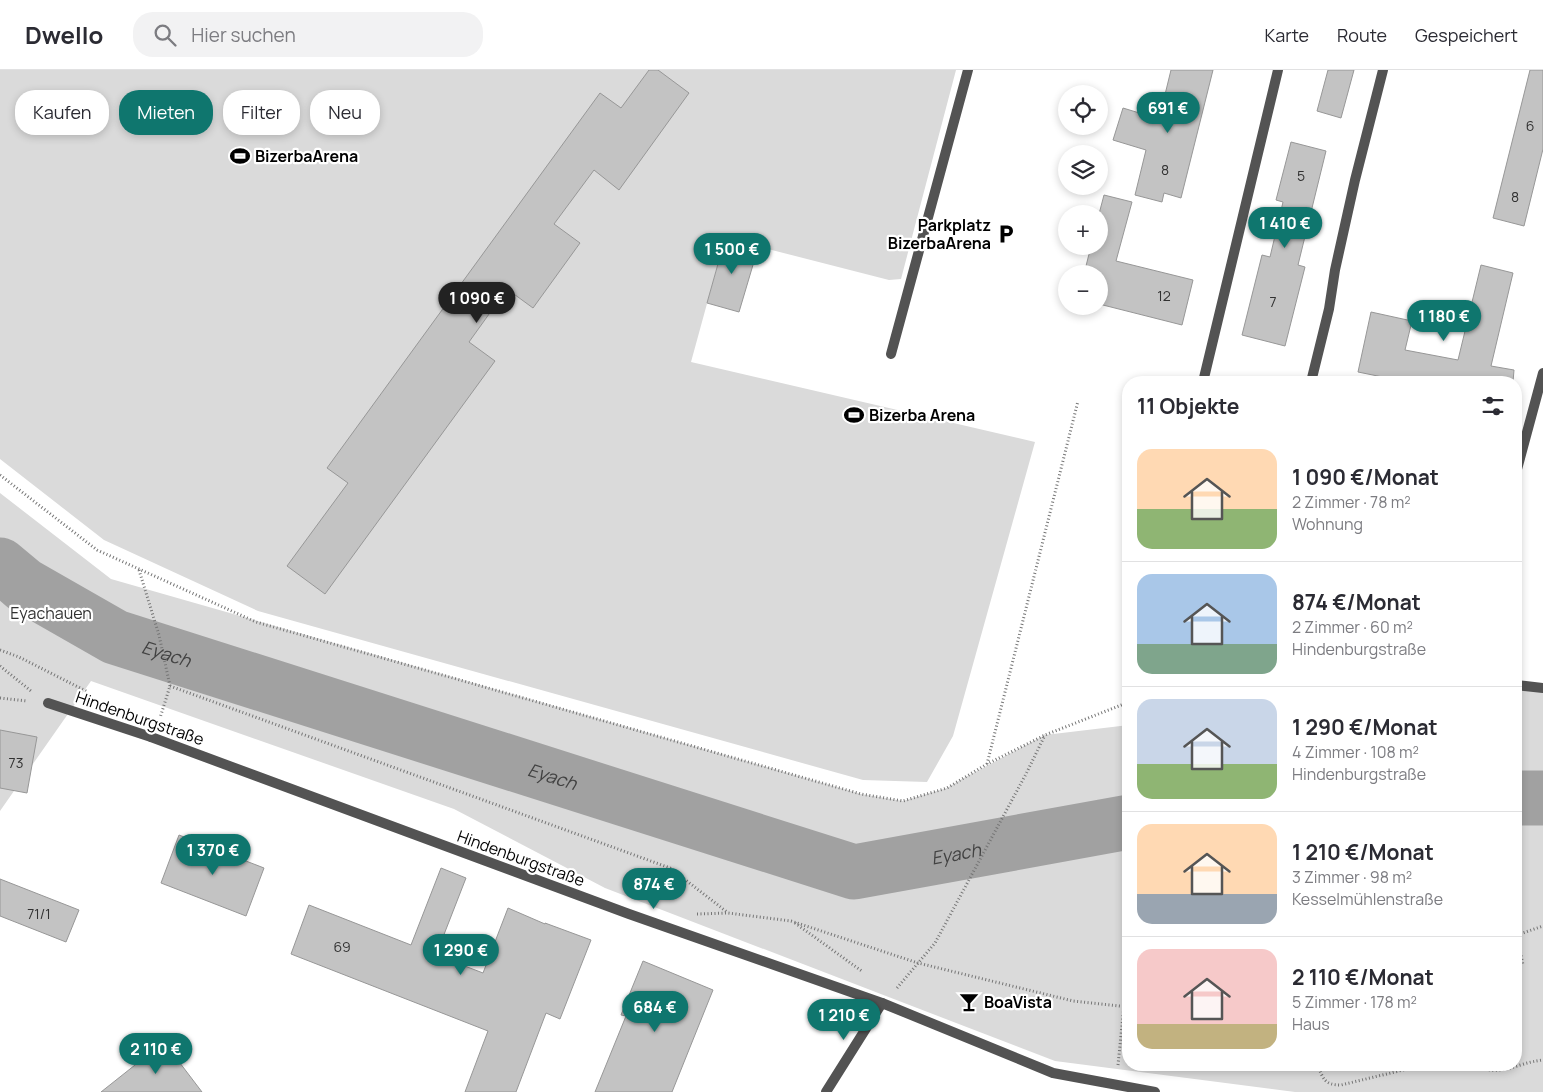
<!DOCTYPE html>
<html lang="de">
<meta charset="utf-8">
<style>
body{margin:0;font-family:Manrope,sans-serif;background:#f2f2f3;color:#2b2b33;height:100vh;display:flex;flex-direction:column;font-size:19px;white-space:nowrap}
*{box-sizing:border-box;margin:0}
p{font-size:16px;color:#7c7c81}
.icon{flex:none;width:28px;height:28px;fill:none;stroke:currentColor;stroke-width:2;stroke-linecap:round;stroke-linejoin:round}
.map{position:relative;flex:1;overflow:hidden}
.panel{position:absolute;left:1122px;top:306px;width:400px;height:695px;display:flex;flex-direction:column;background:#fff;border-radius:20px;box-shadow:0 2px 8px #0003}
.panel>*{flex:none}
.hud{position:absolute;left:15px;top:20px;width:475px;height:45px;display:flex;gap:10px}
.buttons{position:absolute;left:1058px;top:15px;display:grid;gap:10px}
.buttons a{display:grid;place-items:center;width:50px;height:50px;border-radius:50%;background:#fff;box-shadow:0 2px 8px #0003;font-size:25px}
.price{position:absolute;translate:-50% -42px;padding:0 11px;border-radius:18px;background:#0f766e;color:#fff;font-size:16px;line-height:32px;filter:drop-shadow(0 1px 2px #0008)}
.price::after{content:'';position:absolute;left:50%;top:30px;width:15px;height:11px;margin-left:-8px;background:inherit;clip-path:polygon(0 0,100% 0,50% 100%)}
.price.selected{background:#222;color:#fff}
ul{padding:0;list-style:none}
li{display:flex;align-items:center;gap:15px;height:125px;padding:0 15px}
li+li{border-top:1px solid #e1e1e2}
li span{display:grid;place-items:center;flex:none;width:140px;height:100px;border-radius:15px;color:#555}
li>.icon{margin-inline-start:auto}
span .icon{width:60px;height:60px;fill:#fffc;stroke-width:1}
li b{font-size:21px}
h2{display:flex;justify-content:space-between;align-items:center;height:60px;padding:0 15px;font-size:21px}
.tag{padding:0 18px;border-radius:20px;background:#fff;box-shadow:0 2px 8px #0003;font-size:18px;line-height:45px}
.tag.selected{background:#0f766e;color:#fff}
header{display:flex;align-items:center;gap:30px;box-sizing:border-box;height:70px;padding:0 25px;background:#fff;border-bottom:1px solid #e1e1e2}
header strong{font-size:24px}
nav{display:flex;gap:28px;margin-inline-start:auto;font-size:18px}
.search{width:350px;height:45px;background:#f2f2f3;display:flex;align-items:center;gap:12px;box-sizing:border-box;padding:0 18px;border-radius:20px;color:#7c7c81;font-size:19px}
.map>svg:first-child{display:block}
.green{fill:#dadada}
.lines{fill:none;stroke-linecap:round;stroke-linejoin:round}
.river{stroke:#a1a1a1;stroke-width:55}
.building{fill:#c3c3c3;stroke:#979797}
.path{stroke:#757575;stroke-width:3;stroke-dasharray:1 2.5;stroke-linecap:butt}
.service{stroke:#535353;stroke-width:10}
.minor{stroke:#535353;stroke-width:10}
.labels{text-anchor:middle;dominant-baseline:central;stroke-width:4.5;stroke-linejoin:round;paint-order:stroke}
.number-label{font-size:14px;fill:#313131}
.poi-label{font-size:16px;font-weight:bold;fill:#000;stroke:#fff;text-anchor:start}
.park-label{font-size:16px;fill:#313131;stroke:#fff}
.street-label{font-size:16px;fill:#000;stroke:#fff}
.water-label{font-size:18px;font-style:italic;fill:#424242;stroke:#fff}
</style>
<header>
<strong>Dwello</strong>
<div class="search"><svg class="icon" aria-label="search" viewBox="0 0 24 24"><circle cx="10" cy="10" r="6"/><path d="M15 15l6 6"/></svg>Hier suchen</div>
<nav><a>Karte</a><a>Route</a><a>Gespeichert</a></nav>
</header>
<div class="map">
<svg width="1543" height="1022" viewBox="0 0 1543 1022">
<rect width="100%" height="100%" fill="#fff"/>
<g class="green">
<path d="M 0,0 L 956,0 L 901,209 L 889,210 L 725,168 L 691,292 L 1035,372 L 953,666 L 927,712 L 863,710 L 258,541 L 104,470 L 0,389 Z"/>
<path d="M 0,423 L 111,509 L 861,724 L 903,731 L 947,718 L 962,709 L 1045,665 L 1129,655 L 1129,995 L 1516,995 L 1516,615 L 1543,618 L 1543,1022 L 1295,1022 L 1055,991 L 605,818 L 454,739 L 91,611 L 0,741 Z"/>
</g>
<g class="lines">
<g class="river">
<path id="s1" d="M 0,495 L 24,515 L 115,567 L 854,802 L 1129,752"/>
<path d="M 1516,728 L 1543,728"/>
</g>
</g>
<g class="building">
<path d="M 649,0 L 658,0 L 689,23 L 619,120 L 594,100 L 554,154 L 580,173 L 533,238 L 507,219 L 469,272 L 495,291 L 325,524 L 287,496 L 348,413 L 327,398 L 600,23 L 621,38 Z"/>
<path d="M 1171,0 L 1213,0 L 1181,128 L 1164,123 L 1162,132 L 1135,125 L 1146,80 L 1113,70 L 1123,38 L 1159,49 Z"/>
<path d="M 1328,0 L 1354,0 L 1341,48 L 1317,41 Z"/>
<path d="M 1530,0 L 1543,0 L 1543,79 L 1524,156 L 1493,148 Z"/>
<path d="M 1291,72 L 1326,81 L 1298,195 L 1305,197 L 1285,276 L 1242,265 L 1262,185 L 1270,187 L 1283,132 L 1276,130 Z"/>
<path d="M 1104,125 L 1132,132 L 1116,191 L 1193,210 L 1182,255 L 1099,234 L 1099,204 L 1084,204 L 1091,176 L 1099,176 L 1099,144 Z"/>
<path d="M 725,169 L 758,178 L 739,242 L 707,233 Z"/>
<path d="M 1481,195 L 1513,203 L 1491,296 L 1514,300 L 1513,312 L 1407,312 L 1358,302 L 1371,242 L 1412,251 L 1405,280 L 1458,290 Z"/>
<path d="M 0,660 L 37,667 L 27,723 L 0,718 Z"/>
<path d="M 179,765 L 264,798 L 246,846 L 161,813 Z"/>
<path d="M 441,798 L 466,808 L 436,885 L 483,903 L 508,838 L 545,854 L 545,853 L 591,870 L 560,949 L 546,943 L 516,1022 L 465,1022 L 488,961 L 291,884 L 309,835 L 411,875 Z"/>
<path d="M 0,809 L 79,840 L 66,872 L 0,846 Z"/>
<path d="M 643,891 L 713,920 L 672,1022 L 595,1022 L 626,946 L 621,945 Z"/>
<path d="M 164,972 L 202,1022 L 101,1022 Z"/>
</g>
<g class="lines">
<g class="path">
<path d="M 0,405 L 97,480 L 256,552 L 861,724 L 903,731 L 947,718 L 987,694 L 1045,665 L 1129,632"/>
<path d="M 139,500 L 159,565 L 170,616 L 160,648"/>
<path d="M 0,580 L 19,587 L 88,622"/>
<path d="M 0,596 L 31,621"/>
<path d="M 170,616 L 670,798 L 727,842"/>
<path d="M 0,628 L 27,631"/>
<path d="M 987,694 L 1078,331"/>
<path d="M 697,844 L 728,843 L 791,851 L 918,893 L 1073,931 L 1129,937"/>
<path d="M 795,853 L 863,902"/>
<path d="M 1517,865 L 1523,895"/>
<path d="M 1517,865 L 1543,856"/>
<path d="M 897,918 L 935,873 L 1026,704 L 1045,665"/>
<path d="M 1118,995 L 1124,936"/>
<path d="M 1317,995 C 1324,1009 1324,1015 1341,1015 L 1424,995"/>
<path d="M 1472,995 C 1502,1008 1515,993 1543,990"/>
</g>
<g class="service">
<path d="M 891,284 L 968,0"/>
<path d="M 1311,312 L 1329,239 L 1335,200 L 1355,110 L 1383,0"/>
<path d="M 48,633 L 151,667"/>
</g>
<g class="minor">
<path d="M 1203,312 L 1278,0"/>
<path d="M 1516,403 L 1543,303"/>
<path d="M 1516,615 L 1543,618"/>
<path d="M 151,667 L 629,844 L 882,933 L 1053,1003 L 1155,1022"/>
<path d="M 826,1022 L 882,933"/>
</g>
</g>
<defs>
<symbol id="stadium-bare" viewBox="-9 -9 18 18"><path d="M0-5a6.5 5 0 1 0 0 10a6.5 5 0 1 0 0-10ZM-3.5-1.8h7v3.6h-7Z" fill="#000" stroke="#fff" stroke-width="2.5" paint-order="stroke"/></symbol>
<symbol id="parking-bare" viewBox="-9 -9 18 18"><path d="M-3.5-5.5H1a3.5 3.5 0 0 1 0 7H-1V5.5H-3.5ZM-1-3.4V-.6H.8a1.4 1.4 0 0 0 0-2.8Z" fill="#000" stroke="#fff" stroke-width="2.5" paint-order="stroke"/></symbol>
<symbol id="bar-bare" viewBox="-9 -9 18 18"><path d="M-6-5H6L.8 .8V4.5H3.5V6h-7V4.5H-.8V.8Z" fill="#000" stroke="#fff" stroke-width="2.5" paint-order="stroke"/></symbol>
</defs>
<g fill-rule="evenodd">
<use href="#stadium-bare" x="226" y="72" width="28" height="28"/>
<use href="#parking-bare" x="992" y="150" width="28" height="28"/>
<use href="#stadium-bare" x="840" y="331" width="28" height="28"/>
<use href="#bar-bare" x="955" y="918" width="28" height="28"/>
</g>
<g class="labels">
<g class="number-label">
<text x="1530" y="55">6</text>
<text x="1165" y="99">8</text>
<text x="1301" y="105">5</text>
<text x="1515" y="126">8</text>
<text x="1164" y="225">12</text>
<text x="1273" y="231">7</text>
<text x="16" y="692">73</text>
<text x="39" y="843">71/1</text>
<text x="342" y="876">69</text>
</g>
<g class="poi-label">
<text x="255" y="86">BizerbaArena</text>
<text x="991" y="155" text-anchor="end">Parkplatz<tspan x="991" dy="18">BizerbaArena</tspan></text>
<text x="869" y="345">Bizerba Arena</text>
<text x="984" y="932">BoaVista</text>
</g>
<g class="park-label">
<text x="51" y="543">Eyachauen</text>
</g>
<g class="street-label">
<text transform="translate(140 648) rotate(19)">Hindenburgstraße</text>
<text transform="translate(521 788) rotate(20)">Hindenburgstraße</text>
</g>
<g class="water-label">
<text stroke="none"><textPath href="#s1" startOffset="190">Eyach</textPath></text>
<text stroke="none"><textPath href="#s1" startOffset="595">Eyach</textPath></text>
<text stroke="none"><textPath href="#s1" startOffset="1015">Eyach</textPath></text>
</g>
</g>
</svg>
<div class="buttons">
<a><svg class="icon" aria-label="locate" viewBox="0 0 24 24"><circle cx="12" cy="12" r="6"/><path d="M12 2v4M12 18v4M2 12h4M18 12h4"/></svg></a>
<a><svg class="icon" aria-label="layers" viewBox="0 0 24 24"><path d="M12 4l9 5-9 5-9-5zM3 14l9 5 9-5"/></svg></a>
<a>+</a>
<a>−</a>
</div>
<b class="price" style="left:1168px;top:64px">691 €</b>
<b class="price" style="left:1285px;top:179px">1 410 €</b>
<b class="price" style="left:732px;top:205px">1 500 €</b>
<b class="price selected" style="left:477px;top:254px">1 090 €</b>
<b class="price" style="left:1444px;top:272px">1 180 €</b>
<b class="price" style="left:213px;top:806px">1 370 €</b>
<b class="price" style="left:654px;top:840px">874 €</b>
<b class="price" style="left:461px;top:906px">1 290 €</b>
<b class="price" style="left:655px;top:963px">684 €</b>
<b class="price" style="left:844px;top:971px">1 210 €</b>
<b class="price" style="left:156px;top:1005px">2 110 €</b>
<div class="hud">
<a class="tag">Kaufen</a>
<a class="tag selected">Mieten</a>
<a class="tag">Filter</a>
<a class="tag">Neu</a>
</div>
<section class="panel">
<h2>11 Objekte<svg class="icon" aria-label="filters" viewBox="0 0 24 24"><path d="M4 7h16M4 17h16"/><circle cx="9" cy="7" r="2"/><circle cx="15" cy="17" r="2"/></svg></h2>
<ul>
<li><span style="background:linear-gradient(#ffd9b3 60%,#8fb573 0)"><svg class="icon" aria-label="home" viewBox="0 0 24 24"><path d="M3 11l9-7 9 7M6 9v11h12V9"/></svg></span><div><b>1 090 €/Monat</b><p>2 Zimmer · 78 m²</p><p>Wohnung</p></div></li>
<li><span style="background:linear-gradient(#a9c7e8 70%,#7fa58c 0)"><svg class="icon" aria-label="home" viewBox="0 0 24 24"><path d="M3 11l9-7 9 7M6 9v11h12V9"/></svg></span><div><b>874 €/Monat</b><p>2 Zimmer · 60 m²</p><p>Hindenburgstraße</p></div></li>
<li><span style="background:linear-gradient(#c9d6e8 65%,#8fb573 0)"><svg class="icon" aria-label="home" viewBox="0 0 24 24"><path d="M3 11l9-7 9 7M6 9v11h12V9"/></svg></span><div><b>1 290 €/Monat</b><p>4 Zimmer · 108 m²</p><p>Hindenburgstraße</p></div></li>
<li><span style="background:linear-gradient(#ffd9b3 70%,#9aa5b1 0)"><svg class="icon" aria-label="home" viewBox="0 0 24 24"><path d="M3 11l9-7 9 7M6 9v11h12V9"/></svg></span><div><b>1 210 €/Monat</b><p>3 Zimmer · 98 m²</p><p>Kesselmühlenstraße</p></div></li>
<li><span style="background:linear-gradient(#f6c9c9 75%,#c2b280 0)"><svg class="icon" aria-label="home" viewBox="0 0 24 24"><path d="M3 11l9-7 9 7M6 9v11h12V9"/></svg></span><div><b>2 110 €/Monat</b><p>5 Zimmer · 178 m²</p><p>Haus</p></div></li>
</ul>
</section>
</div>
